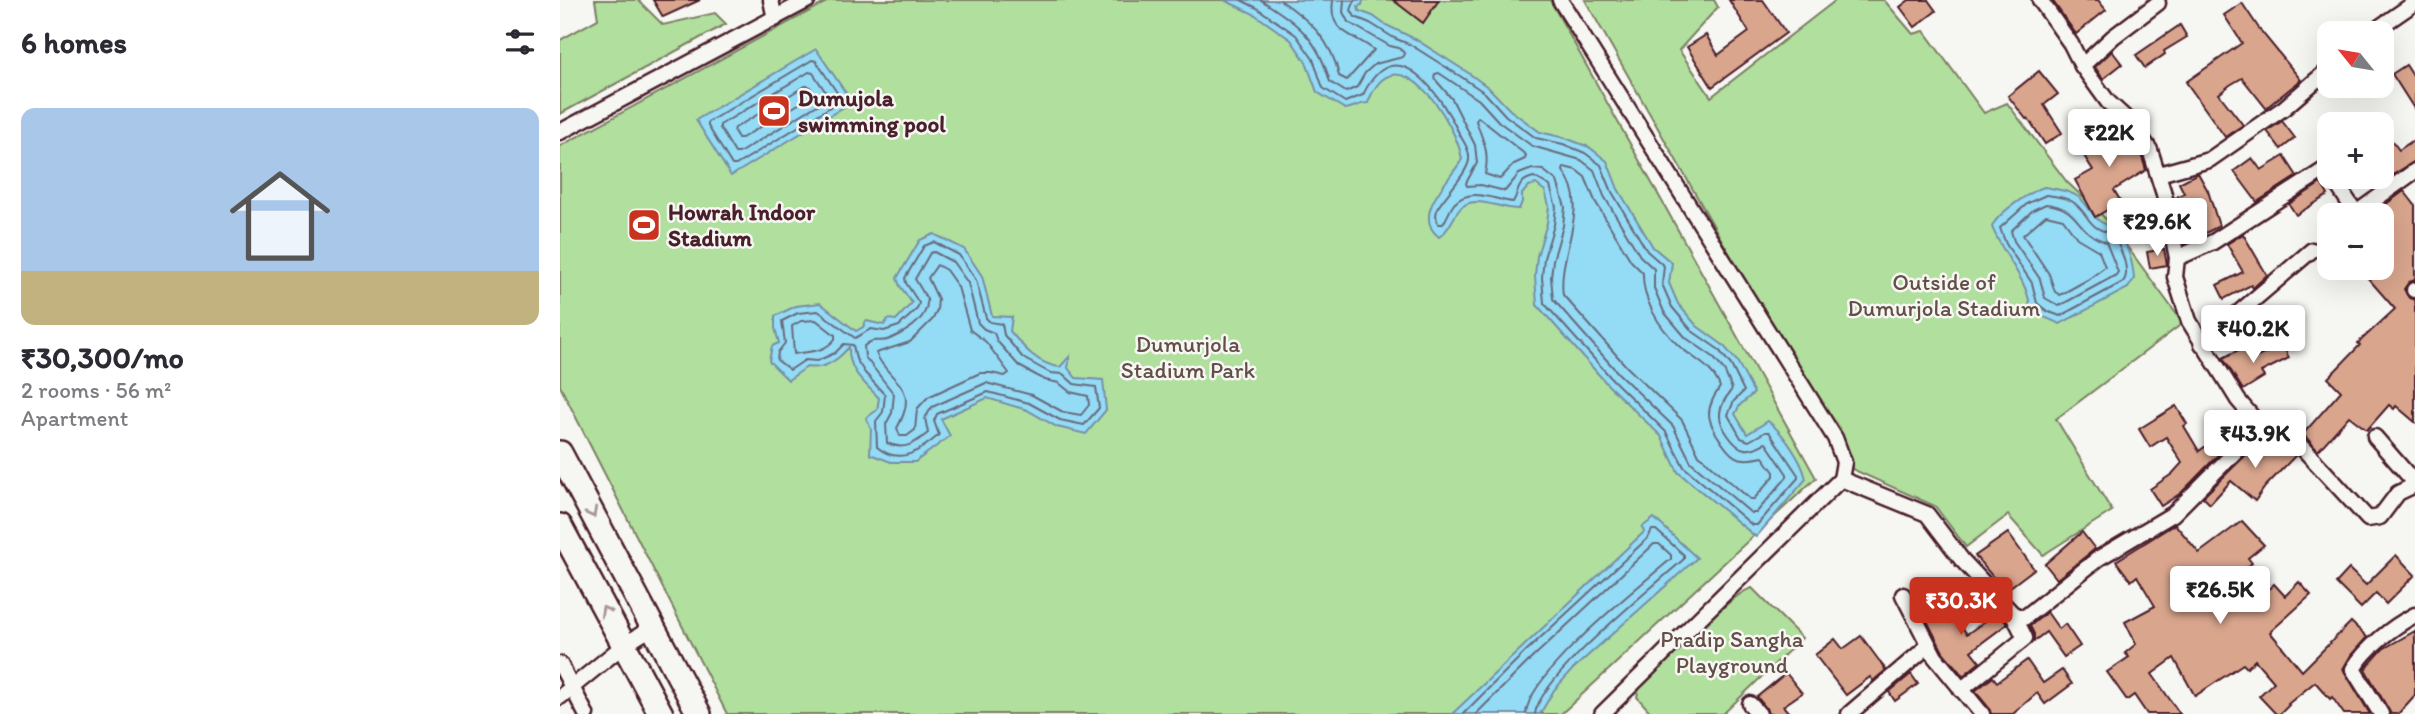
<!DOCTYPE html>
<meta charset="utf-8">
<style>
body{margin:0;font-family:Itim,sans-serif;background:#f7f7f7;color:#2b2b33;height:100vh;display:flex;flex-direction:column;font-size:26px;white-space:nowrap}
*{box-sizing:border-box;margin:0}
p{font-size:23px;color:#7c7c81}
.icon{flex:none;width:38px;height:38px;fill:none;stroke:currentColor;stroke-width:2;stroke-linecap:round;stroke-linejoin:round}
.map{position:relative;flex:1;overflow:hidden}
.drawer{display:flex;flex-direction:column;background:#fff;width:560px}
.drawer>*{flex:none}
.needle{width:46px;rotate:300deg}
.tools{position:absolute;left:1757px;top:21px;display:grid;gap:14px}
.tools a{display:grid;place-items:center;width:77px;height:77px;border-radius:14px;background:#fff;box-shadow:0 7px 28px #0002;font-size:35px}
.price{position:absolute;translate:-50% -60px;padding:0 16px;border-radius:7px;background:#fff;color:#222;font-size:23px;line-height:46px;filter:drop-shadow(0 2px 4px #0008)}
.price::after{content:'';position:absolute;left:50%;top:42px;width:21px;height:16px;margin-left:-10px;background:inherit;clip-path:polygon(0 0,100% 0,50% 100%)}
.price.on{background:#c8321e;color:#fff}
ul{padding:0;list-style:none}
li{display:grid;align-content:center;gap:14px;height:371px;padding:0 21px}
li+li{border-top:2px solid #e1e1e2}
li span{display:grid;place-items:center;height:217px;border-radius:14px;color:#555}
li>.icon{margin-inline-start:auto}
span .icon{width:126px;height:126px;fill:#fffc;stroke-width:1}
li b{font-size:30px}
h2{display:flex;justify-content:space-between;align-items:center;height:84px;padding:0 21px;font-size:30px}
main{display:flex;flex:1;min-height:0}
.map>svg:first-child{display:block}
.green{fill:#b0df9e;stroke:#7d7f64;stroke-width:2}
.water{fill:#94dbf6;stroke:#7690a5;stroke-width:2}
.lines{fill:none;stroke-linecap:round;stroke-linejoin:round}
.shore{stroke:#686a7c;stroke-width:2}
.building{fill:#d9a58d;stroke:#4a1f2b;stroke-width:2}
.minor-casing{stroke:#4a1f2b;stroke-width:19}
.primary-casing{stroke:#4a1f2b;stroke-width:28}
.minor{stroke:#f6f6f2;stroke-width:14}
.primary{stroke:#f6f6f2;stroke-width:23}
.oneway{stroke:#a99598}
.labels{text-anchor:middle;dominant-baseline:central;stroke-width:5;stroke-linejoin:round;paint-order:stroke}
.poi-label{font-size:23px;font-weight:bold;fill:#4a1f2b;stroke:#f6f6f2;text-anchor:start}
.park-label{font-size:23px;fill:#644f48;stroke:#f6f6f2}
</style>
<main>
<section class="drawer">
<h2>6 homes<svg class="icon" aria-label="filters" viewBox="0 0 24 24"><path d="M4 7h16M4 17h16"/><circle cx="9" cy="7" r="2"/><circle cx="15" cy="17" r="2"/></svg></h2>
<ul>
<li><span style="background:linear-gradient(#a9c7e8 75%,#c2b280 0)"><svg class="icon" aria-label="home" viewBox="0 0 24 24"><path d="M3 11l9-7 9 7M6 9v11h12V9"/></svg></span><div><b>₹30,300/mo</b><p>2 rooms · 56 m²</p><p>Apartment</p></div></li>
</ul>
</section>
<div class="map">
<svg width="1855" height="714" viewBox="0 0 1855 714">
<rect width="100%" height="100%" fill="#f6f6f2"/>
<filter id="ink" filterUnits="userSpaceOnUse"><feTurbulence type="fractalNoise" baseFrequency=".0143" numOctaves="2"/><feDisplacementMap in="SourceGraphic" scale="14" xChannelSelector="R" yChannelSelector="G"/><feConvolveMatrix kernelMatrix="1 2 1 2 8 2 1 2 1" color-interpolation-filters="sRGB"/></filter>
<g filter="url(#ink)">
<g class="green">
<path d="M 35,0 L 78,0 L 103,25 L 155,13 L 166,24 L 0,114 L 0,40 L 38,19 Z"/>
<path d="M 270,0 L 990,0 L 1256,478 L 1001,714 L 167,714 L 0,386 L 0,146 Z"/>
<path d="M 1025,0 L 1154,0 L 1158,7 L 1119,50 L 1151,97 L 1276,0 L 1324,0 L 1353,34 L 1364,31 L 1424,113 L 1447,103 L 1507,182 L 1549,222 L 1623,323 L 1496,419 L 1552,511 L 1483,555 L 1448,515 L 1406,547 L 1375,506 L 1292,469 Z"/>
<path d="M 1192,588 L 1242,638 L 1163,714 L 1092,714 L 1077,697 L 1079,689 C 1098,670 1173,591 1192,588 Z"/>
</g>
<g class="water">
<path d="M 664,0 L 803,0 L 802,5 L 798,6 L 799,11 L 813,16 L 824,24 L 855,39 L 907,72 L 929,88 L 950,110 L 980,132 L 1005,138 L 1029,147 L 1047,161 L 1058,189 L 1093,247 L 1112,263 L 1109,283 L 1118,304 L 1137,326 L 1163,345 L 1177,361 L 1194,393 L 1180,405 L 1175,414 L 1187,434 L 1208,421 C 1223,433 1242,460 1246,479 L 1196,537 L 1118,472 L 1101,436 L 1048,385 L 977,305 L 975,276 L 977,256 L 987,223 L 989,206 L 985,191 L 976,184 L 969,186 L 962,194 L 962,202 L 959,209 C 942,210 912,192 899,210 C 892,219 889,231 879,237 C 850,214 891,180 902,159 C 896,121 835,28 808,103 C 799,103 794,108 785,109 L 757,92 L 746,62 L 731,40 L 694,14 Z"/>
<path d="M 256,49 L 292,102 L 171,176 L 136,120 Z"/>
<path d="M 1484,187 C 1496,189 1507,190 1517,196 C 1533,207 1531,224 1555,226 C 1566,242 1573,260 1574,279 L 1568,288 L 1500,324 L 1484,317 L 1470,306 C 1467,279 1443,255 1432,227 C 1437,213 1470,192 1484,187 Z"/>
<path d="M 374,234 L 404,249 L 422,276 L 432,316 L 452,317 L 450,331 C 463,347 478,365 500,367 L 510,356 L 508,368 L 516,378 L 543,380 L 546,410 L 526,434 L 497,427 L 467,410 L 427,398 L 381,419 L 390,436 L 355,462 L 331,462 L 310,454 L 311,429 L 306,418 L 317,410 L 319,398 C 303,381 288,371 289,347 C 278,360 265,370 247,367 L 228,380 L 209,361 L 212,346 L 219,343 L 215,328 L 215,316 L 236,306 L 260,303 L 296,331 L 303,327 L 306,321 L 324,325 L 328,319 L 336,320 L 352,303 L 340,286 L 337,278 L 360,240 Z"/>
<path d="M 1094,518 L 1137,558 L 1013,669 L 994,690 L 980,714 L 892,714 L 1084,532 L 1082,527 Z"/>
</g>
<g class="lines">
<g class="shore">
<path d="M 681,0 L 697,8 L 736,35 L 753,59 L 763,88 L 785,102 L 803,95 C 836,25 882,97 900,135 C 904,143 910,150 909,160 C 907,174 885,195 877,209 L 876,216 L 878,224 L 883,224 C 887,218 890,209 894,204 C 910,186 934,200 953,202 C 960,191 956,181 974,177 L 990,186 L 996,207 L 994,225 L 984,258 L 982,277 L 984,303 L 1053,380 L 1106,432 L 1124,467 L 1192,525 L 1197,525 L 1238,478 L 1238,475 L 1209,432 L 1205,432 L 1189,441 L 1181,438 L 1168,415 L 1174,401 L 1184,391 L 1171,365 L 1158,349 L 1132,331 L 1112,307 L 1102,284 L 1104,266 L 1087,251 L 1052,192 L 1041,165 L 1025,153 L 1003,144 L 976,138 L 946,116 L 925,93 L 903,78 L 851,45 L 834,38 L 810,23 L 795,17 L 791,10 L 795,0"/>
<path d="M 701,0 C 738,24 758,38 770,82 L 786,92 L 797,87 L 805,73 L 815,64 L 843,57 L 845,54 L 839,48 L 830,46 L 788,22 L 783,12 L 784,0"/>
<path d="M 720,0 C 748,19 772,40 779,76 L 787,80 L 814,50 C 794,33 768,35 773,0"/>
<path d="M 252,60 L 256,61 L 280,97 L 280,101 L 176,165 L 172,165 L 148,126 L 148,122 Z"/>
<path d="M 249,72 L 253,73 L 267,94 L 267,99 L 179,153 L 175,153 L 160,128 L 160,125 Z"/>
<path d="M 875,74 L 879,73 L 919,100 L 939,122 L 972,146 L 1021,160 L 1034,170 L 1044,196 L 1080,256 L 1094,269 L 1094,288 L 1104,312 L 1126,338 L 1152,356 L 1164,370 L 1172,389 C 1167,396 1160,405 1160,414 C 1159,425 1174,448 1185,449 C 1193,451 1199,445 1206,443 L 1227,474 L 1227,477 L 1196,513 L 1191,513 L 1131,462 L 1113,426 L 1059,374 L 993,299 L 991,277 L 993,260 L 1003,226 L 1005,207 L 997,181 L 983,170 L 972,169 L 959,174 L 945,191 L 921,185 L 907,186 L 906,183 L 917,163 L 915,145 L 892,99 L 874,78 Z"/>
<path d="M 245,86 L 249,86 L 253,91 L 252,96 L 182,138 L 178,138 L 174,131 L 175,128 Z"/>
<path d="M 918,117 L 966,155 L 965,159 L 954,164 L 940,179 L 925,174 C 930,152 923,141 916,121 Z"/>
<path d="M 1004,167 L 1016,170 L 1025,177 L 1035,201 L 1071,261 L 1083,273 C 1082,300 1099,327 1118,345 C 1134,360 1152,365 1160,387 C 1155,395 1149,404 1149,414 C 1149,422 1153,428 1157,435 C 1171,458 1177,463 1203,457 L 1214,472 L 1214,476 L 1194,499 L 1190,499 L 1139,455 L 1122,420 L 1067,367 L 1003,295 C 997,253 1032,208 1003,171 Z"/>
<path d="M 1486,195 C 1495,196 1505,197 1513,202 C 1530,214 1526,228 1551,233 C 1559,244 1572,271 1563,282 L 1500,316 L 1487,311 L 1477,303 L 1472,283 L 1446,244 L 1440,228 L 1468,203 Z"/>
<path d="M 1486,204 C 1522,208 1514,232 1546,242 L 1558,272 L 1556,275 L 1499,306 L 1485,298 L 1480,279 L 1454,241 L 1451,231 L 1473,210 Z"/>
<path d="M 1486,215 L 1503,219 L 1517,238 L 1539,251 L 1545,267 L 1529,279 L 1500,295 L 1495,292 L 1489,274 L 1463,235 Z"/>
<path d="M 374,242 L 399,255 L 416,280 L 426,318 L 430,322 L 442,324 L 444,335 L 463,358 L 490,373 L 503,374 L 514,384 L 536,387 L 539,408 L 524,425 L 500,420 L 469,403 L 428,392 L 377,414 L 374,421 L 379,435 C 360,451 340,466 317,447 L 316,421 L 323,412 L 325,395 L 305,373 L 296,359 L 293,345 L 284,344 L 275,353 L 257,361 L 245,360 L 230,370 L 217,360 L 218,352 L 225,343 L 222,321 L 238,313 L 258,311 L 295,338 L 311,329 L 324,331 L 339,326 L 357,309 L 359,303 L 346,283 L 345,278 L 364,246 Z"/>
<path d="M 374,252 L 393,262 L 408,283 L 418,323 L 424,329 L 434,333 L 437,341 L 459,366 L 485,380 L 499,383 L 510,392 L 528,396 L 529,405 L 521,415 L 503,412 L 472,395 L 426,383 L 372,407 L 365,418 L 368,433 C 354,444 344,451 327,443 L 326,424 L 332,413 L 334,394 L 305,357 L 304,346 C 316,336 319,344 330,339 C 346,332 369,319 367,299 L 355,279 L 370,253 Z"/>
<path d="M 377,265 L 386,270 L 398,287 L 410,330 L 426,342 L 449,373 L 445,376 L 431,373 L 420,373 L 368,397 L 357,409 L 355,430 L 347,436 L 340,436 L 337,428 C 362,384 328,383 316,353 L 350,342 L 373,319 L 377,310 L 378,299 L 368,278 Z"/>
<path d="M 256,320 L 275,335 L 275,339 C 264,353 249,351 234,354 L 232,326 L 241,321 Z"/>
<path d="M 903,714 L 966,651 L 1088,538 L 1092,530 L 1096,530 L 1124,555 L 1124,559 C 1093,587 979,678 975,714"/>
<path d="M 916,714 L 972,658 L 1094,544 L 1099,544 L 1111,555 L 1111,559 C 1078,587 968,674 966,714"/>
</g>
</g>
<g class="building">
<path d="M 93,0 L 140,0 L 103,17 Z"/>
<path d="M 833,0 L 879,0 L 863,23 Z"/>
<path d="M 1169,0 L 1203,0 L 1226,33 L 1152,87 L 1127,47 L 1146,35 L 1158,55 L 1189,32 Z"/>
<path d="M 1349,0 L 1368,0 L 1376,11 L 1355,27 L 1340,7 Z"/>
<path d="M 1492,0 L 1538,0 L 1546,10 L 1516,34 Z"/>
<path d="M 1682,3 L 1700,30 L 1741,80 L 1706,108 L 1682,78 L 1670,85 L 1659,94 L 1683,125 L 1665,137 L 1626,82 L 1682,43 L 1664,15 Z"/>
<path d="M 1620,25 L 1627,37 L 1604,51 L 1605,54 L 1585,68 L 1576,55 Z"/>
<path d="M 1552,51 L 1562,64 L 1543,79 L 1535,67 Z"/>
<path d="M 1846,65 L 1855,79 L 1855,110 L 1832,74 Z"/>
<path d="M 1479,71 L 1498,94 L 1484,105 L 1502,133 L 1485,144 L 1468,118 L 1466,119 L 1448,96 Z"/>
<path d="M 1722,121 L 1735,138 L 1721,149 L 1707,131 Z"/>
<path d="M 1558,124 L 1581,154 L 1586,170 L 1554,190 L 1561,202 L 1535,217 L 1515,180 L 1533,170 L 1519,148 Z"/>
<path d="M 1855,139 L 1855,161 L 1831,176 L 1822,163 L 1822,149 L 1832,141 L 1839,150 Z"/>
<path d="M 1724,156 L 1737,176 L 1697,202 L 1674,171 L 1692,158 L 1701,170 Z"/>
<path d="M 1638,173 L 1648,191 L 1659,226 L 1624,244 L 1615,198 L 1624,193 L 1619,183 Z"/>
<path d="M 1761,183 L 1768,195 L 1736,215 L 1729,204 Z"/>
<path d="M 1844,191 L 1855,205 L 1855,280 L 1849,282 L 1844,289 L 1849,298 L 1855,300 L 1855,422 L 1836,406 L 1834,409 L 1829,405 L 1807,430 L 1789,416 L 1758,451 L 1743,434 L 1781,391 L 1768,378 L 1800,345 L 1798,343 L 1835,309 L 1799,268 L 1822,268 L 1822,207 Z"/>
<path d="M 1683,234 L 1707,275 L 1693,288 L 1691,285 L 1664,299 L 1657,285 L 1683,272 L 1667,244 Z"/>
<path d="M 1604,249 L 1607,265 L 1590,268 L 1587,252 Z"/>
<path d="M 1723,345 L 1729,358 L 1701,372 L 1704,377 L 1683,390 L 1663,358 L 1684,347 L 1691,360 Z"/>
<path d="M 1616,406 L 1627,424 L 1624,426 L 1639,451 L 1653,441 L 1661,452 L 1621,493 L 1601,506 L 1590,489 L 1612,474 L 1622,463 L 1606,437 L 1590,447 L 1579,429 Z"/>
<path d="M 1720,438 L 1736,455 L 1705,487 L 1695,501 L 1671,481 L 1650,504 L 1643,497 L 1700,441 L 1710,449 Z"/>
<path d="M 1682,521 L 1704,545 L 1688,558 L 1692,563 L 1665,586 L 1685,610 L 1714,584 L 1725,596 L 1739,582 L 1751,595 L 1710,632 L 1742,671 L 1791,622 L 1807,637 L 1791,655 L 1783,669 L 1810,714 L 1784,714 L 1772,697 L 1770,699 L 1755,682 L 1728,704 L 1729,705 L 1720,714 L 1716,714 L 1699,696 L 1714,682 L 1695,660 L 1687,668 L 1683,664 L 1635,696 L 1614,658 L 1592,674 L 1620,714 L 1587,714 L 1574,695 L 1567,700 L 1547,672 L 1569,657 L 1565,653 L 1576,644 L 1565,622 L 1595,606 L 1577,576 L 1571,581 L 1556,561 L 1615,524 L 1639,553 Z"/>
<path d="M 1522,532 L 1535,549 L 1497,579 L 1485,564 Z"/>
<path d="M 1448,533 L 1474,569 L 1445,591 L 1415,556 Z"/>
<path d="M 1836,555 L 1855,575 L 1826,604 L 1816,593 L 1801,608 L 1776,583 L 1789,569 L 1806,585 Z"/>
<path d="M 1382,603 L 1407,634 L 1438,612 L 1447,624 L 1411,651 L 1420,662 L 1403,676 L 1383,652 L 1365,617 Z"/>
<path d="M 1487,612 L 1499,629 L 1505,624 L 1520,646 L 1504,657 L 1486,632 L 1474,641 L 1474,634 L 1470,626 Z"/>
<path d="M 1855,631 L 1855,695 L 1838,714 L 1831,714 L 1805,669 L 1823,649 Z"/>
<path d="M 1301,636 L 1326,670 L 1313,681 L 1310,677 L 1286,695 L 1255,655 L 1275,639 L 1283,649 Z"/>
<path d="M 1467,660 L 1483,683 L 1502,670 L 1512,684 L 1485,704 L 1477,693 L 1453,714 L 1431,714 L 1429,708 L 1415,691 L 1433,677 L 1437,682 Z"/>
<path d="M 1226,673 L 1242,693 L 1223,706 L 1230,714 L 1208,714 L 1206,708 L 1197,697 Z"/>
<path d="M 1351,674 L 1358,684 L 1335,701 L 1329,692 Z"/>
</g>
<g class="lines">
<defs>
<g id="minor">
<path d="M 211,0 L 215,19"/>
<path d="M 1000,0 L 1275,438 L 1284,462 L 1281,479 L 1042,714"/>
<path d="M 1480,0 L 1511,44 L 1522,66 L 1548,102 L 1573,125 L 1590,150 L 1604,194 L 1617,258"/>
<path d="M 1811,33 L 1853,4"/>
<path d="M 1522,66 L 1553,37 L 1598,3"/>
<path d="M 0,132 L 248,0"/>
<path d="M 1769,172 L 1767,168 L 1653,242 L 1617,258 L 1615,277 L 1629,321 L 1678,400 L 1694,419 L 1726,430 L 1808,519 L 1820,517 L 1838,493 L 1855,485"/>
<path d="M 1599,174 L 1649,160 L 1724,108 L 1769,69"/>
<path d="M 1772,177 L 1796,213 L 1855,171"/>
<path d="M 1854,290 L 1855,290"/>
<path d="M 1642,344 L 1752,250"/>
<path d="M 1815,437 L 1855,483"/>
<path d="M 1281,479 L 1367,514 L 1402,560 L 1453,614 L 1464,618 L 1539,558 L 1613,514 L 1704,423"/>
<path d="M 1343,595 L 1375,657 L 1422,714"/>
<path d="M 0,664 L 26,714"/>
<path d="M 1401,690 L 1465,638 L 1453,614"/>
<path d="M 0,697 L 64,645 L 93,627"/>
<path d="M 1190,704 L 1199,714"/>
<path d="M 1289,714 L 1368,646"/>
<path d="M 1821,714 L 1793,669 C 1807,647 1832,627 1855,615"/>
</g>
<g id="primary">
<path d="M 0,453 L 139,714"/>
<path d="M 0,526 L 101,714"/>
</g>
</defs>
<use href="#minor" class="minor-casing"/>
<use href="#primary" class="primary-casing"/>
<use href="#minor" class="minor"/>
<use href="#primary" class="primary"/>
</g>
<defs><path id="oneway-chevron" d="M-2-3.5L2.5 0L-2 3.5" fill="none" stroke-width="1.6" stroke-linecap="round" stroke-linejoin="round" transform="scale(1.75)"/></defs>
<g class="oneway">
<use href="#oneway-chevron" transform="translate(32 513) rotate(62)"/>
<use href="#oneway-chevron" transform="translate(45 611) rotate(-119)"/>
</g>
</g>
<defs>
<symbol id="stadium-square" viewBox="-11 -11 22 22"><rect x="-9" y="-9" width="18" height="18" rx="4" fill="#c8321e" stroke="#f6f6f2"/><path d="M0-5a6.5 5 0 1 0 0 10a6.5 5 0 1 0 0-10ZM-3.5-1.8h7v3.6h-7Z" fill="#fff"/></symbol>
</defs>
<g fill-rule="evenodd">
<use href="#stadium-square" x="195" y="92" width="38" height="38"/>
<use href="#stadium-square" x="65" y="206" width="38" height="38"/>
</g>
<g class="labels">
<g class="poi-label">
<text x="238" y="98">Dumujola<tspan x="238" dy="26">swimming pool</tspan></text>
<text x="108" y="212">Howrah Indoor<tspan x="108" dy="26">Stadium</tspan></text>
</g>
<g class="park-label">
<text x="1384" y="282">Outside of<tspan x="1384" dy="26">Dumurjola Stadium</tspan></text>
<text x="628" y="344">Dumurjola<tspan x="628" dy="26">Stadium Park</tspan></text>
<text x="1172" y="639">Pradip Sangha<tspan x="1172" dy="26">Playground</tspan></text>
</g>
</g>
</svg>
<div class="tools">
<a><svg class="needle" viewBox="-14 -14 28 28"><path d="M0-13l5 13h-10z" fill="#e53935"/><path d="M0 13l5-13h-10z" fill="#7c7c81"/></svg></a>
<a>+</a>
<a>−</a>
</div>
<b class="price" style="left:1549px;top:169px">₹22K</b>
<b class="price" style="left:1597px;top:258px">₹29.6K</b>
<b class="price" style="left:1693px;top:365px">₹40.2K</b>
<b class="price" style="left:1695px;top:470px">₹43.9K</b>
<b class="price" style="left:1660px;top:626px">₹26.5K</b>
<b class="price on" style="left:1401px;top:637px">₹30.3K</b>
</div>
</main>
